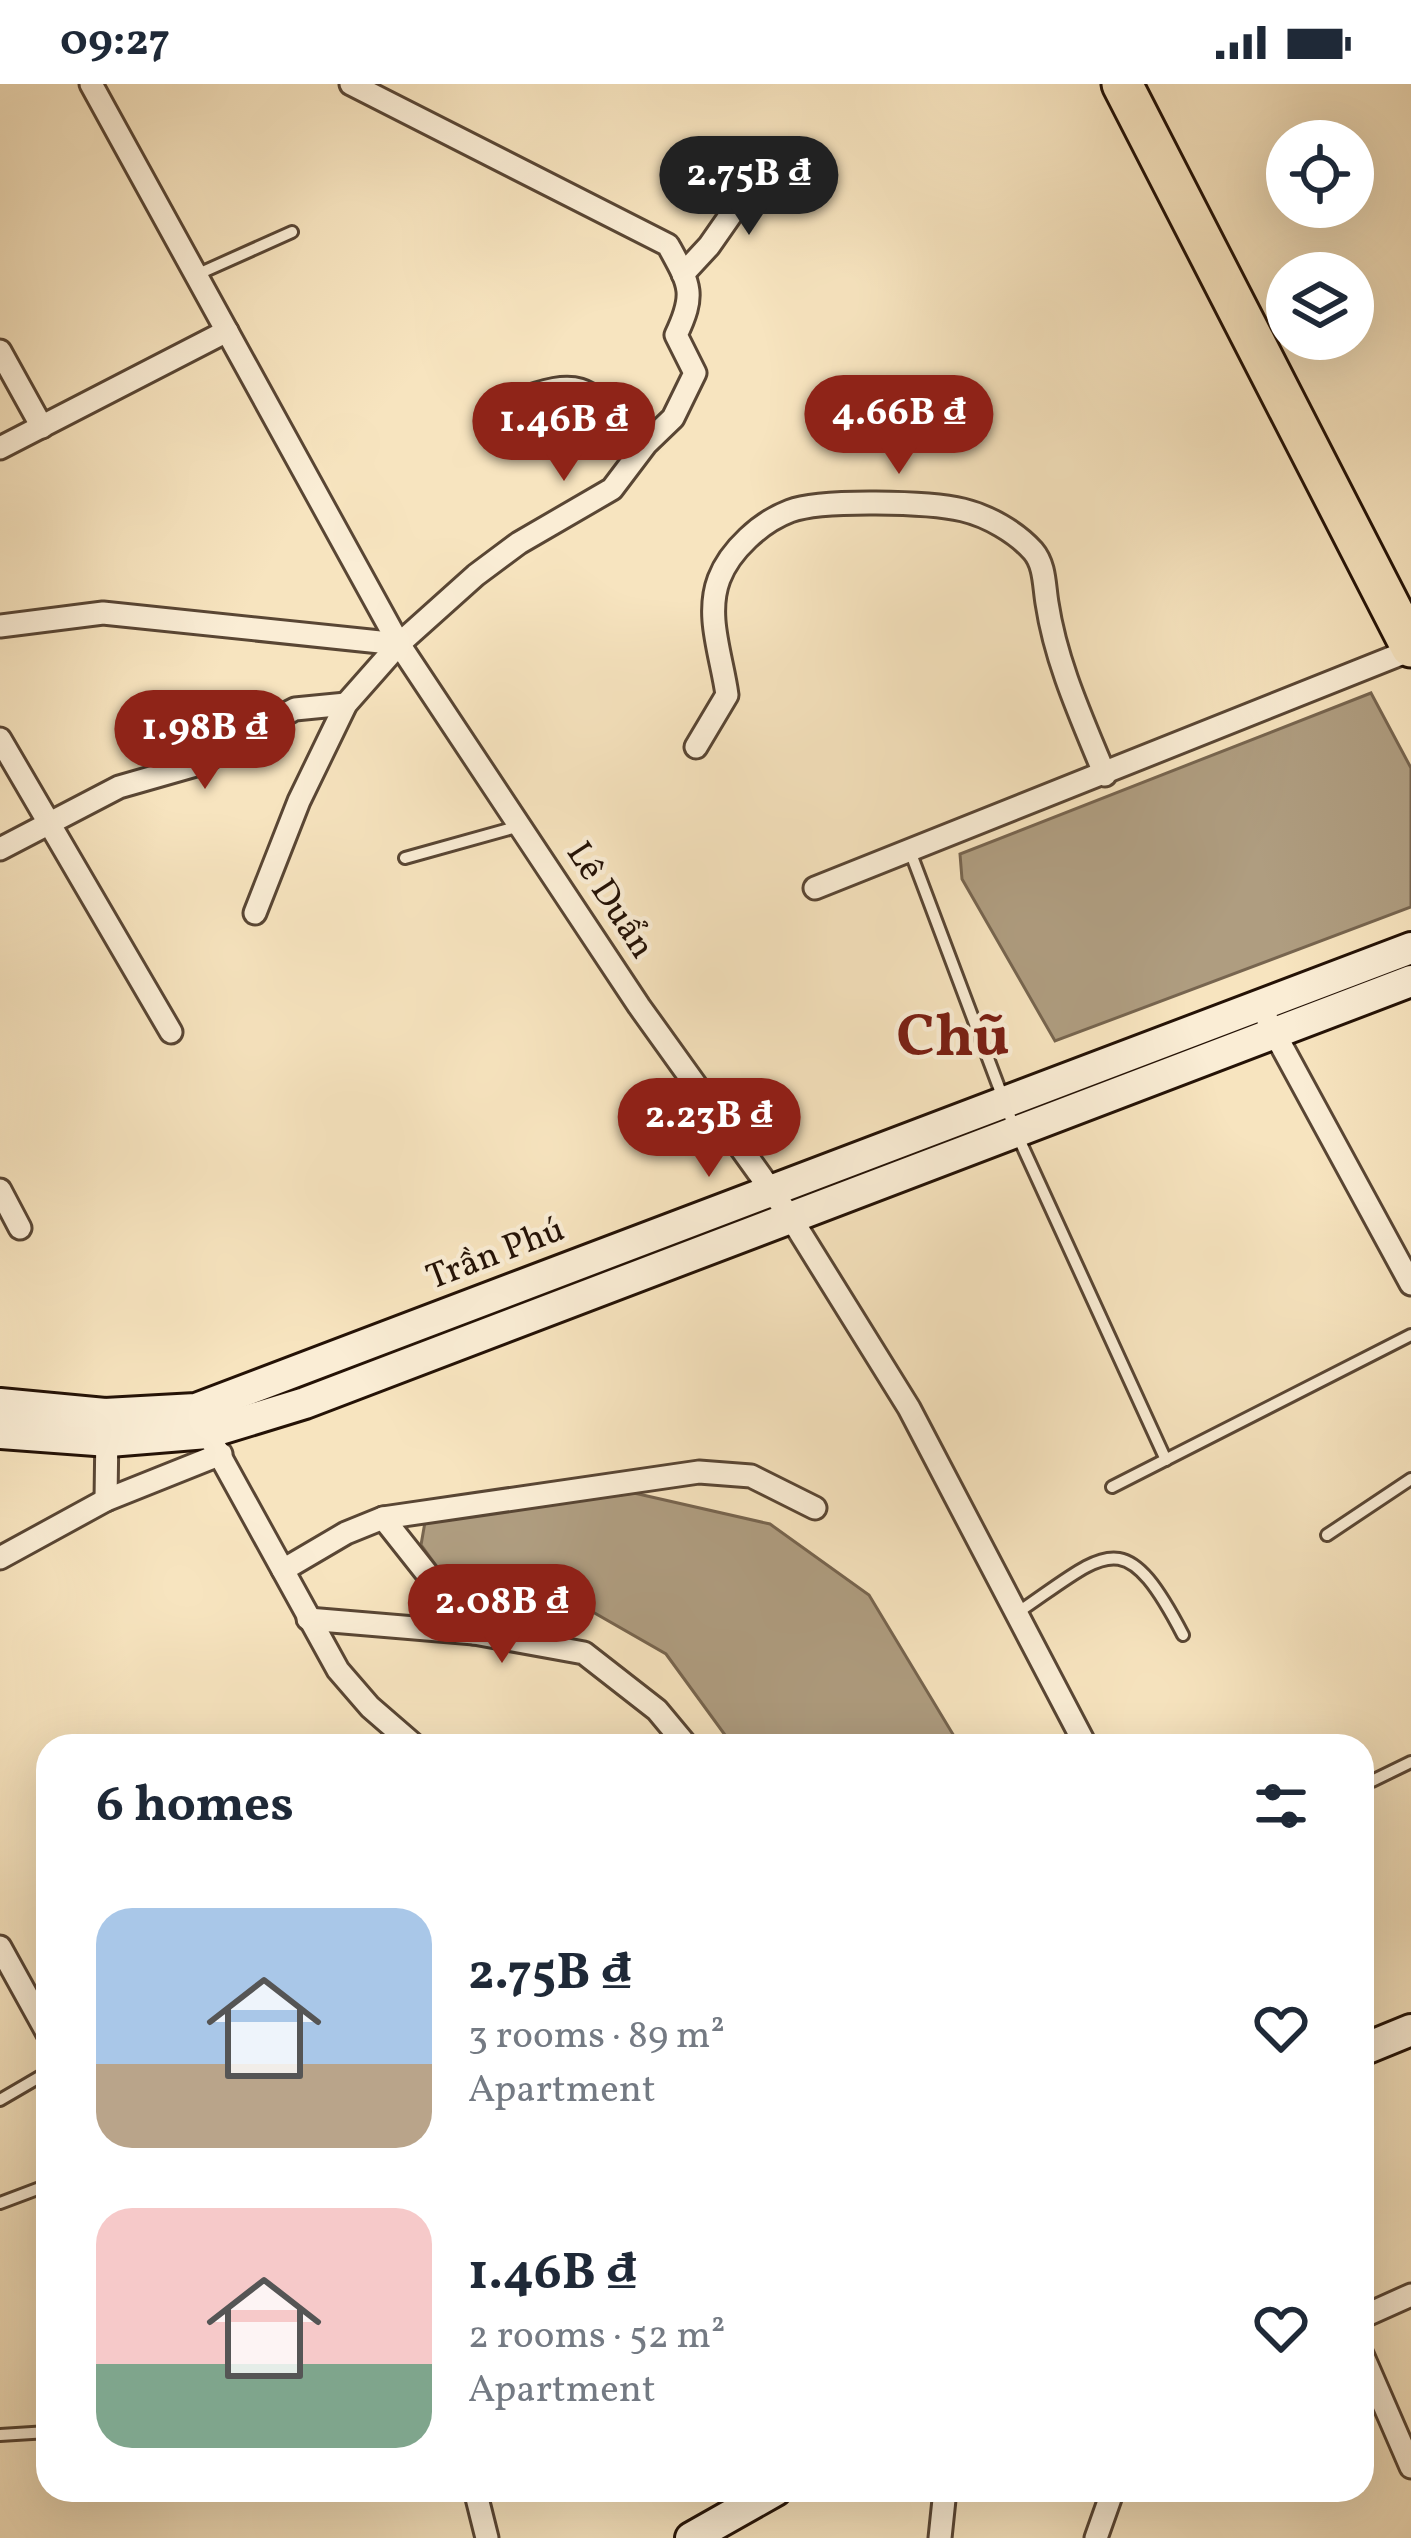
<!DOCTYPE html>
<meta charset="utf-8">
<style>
body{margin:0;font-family:Vollkorn,serif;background:#f2f2f3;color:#1f2937;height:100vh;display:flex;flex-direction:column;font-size:45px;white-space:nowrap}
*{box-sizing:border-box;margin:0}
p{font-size:39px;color:#747a83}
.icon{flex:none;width:66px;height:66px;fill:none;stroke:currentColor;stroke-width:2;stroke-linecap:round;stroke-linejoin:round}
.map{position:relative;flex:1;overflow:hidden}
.drawer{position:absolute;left:36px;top:1650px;width:1338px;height:768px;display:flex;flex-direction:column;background:#fff;border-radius:36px;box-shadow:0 12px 48px #0002}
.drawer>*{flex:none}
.fabs{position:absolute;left:1266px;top:36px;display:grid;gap:24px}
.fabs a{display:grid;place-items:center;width:108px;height:108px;border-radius:50%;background:#fff;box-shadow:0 12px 48px #0002;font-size:60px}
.price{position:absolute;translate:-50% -102px;padding:0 27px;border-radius:42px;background:#8f2418;color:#fff;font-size:39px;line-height:78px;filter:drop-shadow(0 3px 6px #0008)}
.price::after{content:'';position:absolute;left:50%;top:72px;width:36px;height:27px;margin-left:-18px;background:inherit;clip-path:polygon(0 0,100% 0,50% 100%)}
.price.selected{background:#222;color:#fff}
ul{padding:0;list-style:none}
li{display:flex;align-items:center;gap:36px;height:300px;padding:0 60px}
li span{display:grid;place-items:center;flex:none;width:336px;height:240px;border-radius:36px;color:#555}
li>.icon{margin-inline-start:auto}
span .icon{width:144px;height:144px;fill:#fffc;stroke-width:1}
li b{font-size:51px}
h2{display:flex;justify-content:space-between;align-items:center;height:144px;padding:0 60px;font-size:51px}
.status{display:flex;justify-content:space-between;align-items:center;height:84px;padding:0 60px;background:#fff;direction:ltr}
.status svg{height:33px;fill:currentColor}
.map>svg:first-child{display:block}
.water{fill:#af9d80;stroke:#77654f;stroke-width:3}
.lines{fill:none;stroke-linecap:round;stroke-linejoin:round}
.lane-casing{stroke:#594634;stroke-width:16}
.street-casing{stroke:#594634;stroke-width:27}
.secondary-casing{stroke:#241206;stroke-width:36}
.highway-casing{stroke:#241206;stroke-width:45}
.lane{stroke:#faedd5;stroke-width:10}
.street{stroke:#faedd5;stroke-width:21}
.secondary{stroke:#faedd5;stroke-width:30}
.highway{stroke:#f7e4bf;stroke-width:39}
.labels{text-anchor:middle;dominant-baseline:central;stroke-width:9;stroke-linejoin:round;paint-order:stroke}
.street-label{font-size:36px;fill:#241206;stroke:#faedd5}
.town-label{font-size:60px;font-weight:bold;fill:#7a1f14;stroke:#faedd5}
</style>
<div class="status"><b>09:27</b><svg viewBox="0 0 49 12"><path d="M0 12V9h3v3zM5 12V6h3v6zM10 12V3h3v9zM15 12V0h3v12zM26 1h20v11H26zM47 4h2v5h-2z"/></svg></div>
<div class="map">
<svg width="1411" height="2454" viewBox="0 0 1411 2454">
<rect width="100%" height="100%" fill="#f7e4bf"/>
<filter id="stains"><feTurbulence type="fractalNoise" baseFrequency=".00167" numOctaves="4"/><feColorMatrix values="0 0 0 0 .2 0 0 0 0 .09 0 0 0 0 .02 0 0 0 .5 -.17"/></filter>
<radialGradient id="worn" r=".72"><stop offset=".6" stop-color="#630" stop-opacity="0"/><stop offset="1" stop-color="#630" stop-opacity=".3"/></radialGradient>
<g class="water">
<path d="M 1371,609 L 1411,684 L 1411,823 L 1055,957 L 962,795 L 960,770 Z"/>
<path d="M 634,1409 L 770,1440 L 869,1511 L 960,1662 L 733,1662 L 666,1570 L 591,1527 L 472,1517 L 453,1505 L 421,1461 L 425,1438 Z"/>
</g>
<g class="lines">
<defs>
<g id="lane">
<path d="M 196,191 L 292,148"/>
<path d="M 511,313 C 591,282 593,303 646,360"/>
<path d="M 405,774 L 520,742"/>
<path d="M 913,775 L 1015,1046 L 1166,1376"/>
<path d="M 1112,1403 L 1411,1251"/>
<path d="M 1327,1451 L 1411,1395"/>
<path d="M 1017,1529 C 1108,1467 1124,1438 1183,1551"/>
<path d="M 1372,1697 L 1411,1678"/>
<path d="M 0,2016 L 48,1988"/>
<path d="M 0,2119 L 48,2101"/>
<path d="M 0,2351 L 48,2348"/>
</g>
<g id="street">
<path d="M 91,0 L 399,560 L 639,922 L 791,1134 L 909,1324 L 1086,1662"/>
<path d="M 683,190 L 709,162 L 746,109 L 785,83"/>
<path d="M 0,267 L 42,343"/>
<path d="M 0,364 L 227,247"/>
<path d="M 0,542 L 103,529 L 399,560 L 476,491 L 519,459 L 612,405 L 646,360 L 673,334 L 695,289 L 676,251 C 696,209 690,201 668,161 L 351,0"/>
<path d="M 0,655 L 171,948"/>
<path d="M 696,663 L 727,611 C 722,573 705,532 719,495 C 730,466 761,438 790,427 C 821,415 930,418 963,426 C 988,432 1016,448 1033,467 C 1045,481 1044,501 1047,519 C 1056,579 1082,635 1105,691"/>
<path d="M 0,765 L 119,703 L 203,679 L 247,650 L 295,625 L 346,620"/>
<path d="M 815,804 L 1411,566"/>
<path d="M 255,829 L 299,717 L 346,620 L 399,560"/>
<path d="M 1268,937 L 1411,1200"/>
<path d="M 0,1106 L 20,1144"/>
<path d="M 203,1341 L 338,1586 L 370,1623 L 415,1662"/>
<path d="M 106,1416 L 107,1345"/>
<path d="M 383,1434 L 474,1549"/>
<path d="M 0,1474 L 106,1416 L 221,1370"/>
<path d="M 283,1486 L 346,1449 L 383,1434 L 699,1388 L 751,1392 L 815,1424"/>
<path d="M 308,1535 L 474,1549 L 584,1569 L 657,1626 L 687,1662"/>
<path d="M 0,1863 L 48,1950"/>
<path d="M 1362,2233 L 1411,2211"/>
<path d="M 1362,2270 L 1411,2383"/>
<path d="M 475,2406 L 487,2454"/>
<path d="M 940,2454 L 945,2406"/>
<path d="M 1096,2454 L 1113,2406"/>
</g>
<g id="secondary">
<path d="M 0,1320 L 105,1330 L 196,1325 L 1411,864"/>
<path d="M 0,1349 L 109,1357 L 207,1349 L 305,1319 L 1411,897"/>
<path d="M 1362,1966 L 1411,1946"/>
<path d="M 691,2454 L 776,2406"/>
</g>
<path id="highway" d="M 1122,0 L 1411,563"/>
</defs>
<use href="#lane" class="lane-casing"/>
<use href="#street" class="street-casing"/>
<use href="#secondary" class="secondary-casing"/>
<use href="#highway" class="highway-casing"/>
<use href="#lane" class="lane"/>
<use href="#street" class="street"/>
<use href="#secondary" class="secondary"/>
<use href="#highway" class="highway"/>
</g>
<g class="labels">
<g class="street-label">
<text transform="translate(609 817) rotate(57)">Lê Duẩn</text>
<text transform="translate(496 1171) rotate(-21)">Trần Phú</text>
</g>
<g class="town-label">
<text x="953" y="955">Chũ</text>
</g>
</g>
<rect width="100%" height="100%" filter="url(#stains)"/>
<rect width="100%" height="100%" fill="url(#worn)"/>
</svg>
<div class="fabs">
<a><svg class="icon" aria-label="locate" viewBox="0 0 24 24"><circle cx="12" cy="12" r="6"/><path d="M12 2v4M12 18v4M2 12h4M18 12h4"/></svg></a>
<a><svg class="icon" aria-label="layers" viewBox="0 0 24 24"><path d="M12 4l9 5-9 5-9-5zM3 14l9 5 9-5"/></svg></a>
</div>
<b class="price selected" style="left:749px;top:154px">2.75B ₫</b>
<b class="price" style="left:899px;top:393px">4.66B ₫</b>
<b class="price" style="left:564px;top:400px">1.46B ₫</b>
<b class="price" style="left:205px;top:708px">1.98B ₫</b>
<b class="price" style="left:709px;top:1096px">2.23B ₫</b>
<b class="price" style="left:502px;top:1582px">2.08B ₫</b>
<section class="drawer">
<h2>6 homes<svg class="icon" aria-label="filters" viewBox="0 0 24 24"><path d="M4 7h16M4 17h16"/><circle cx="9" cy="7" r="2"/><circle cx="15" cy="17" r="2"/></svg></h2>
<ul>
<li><span style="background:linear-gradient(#a9c7e8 65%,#b9a48a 0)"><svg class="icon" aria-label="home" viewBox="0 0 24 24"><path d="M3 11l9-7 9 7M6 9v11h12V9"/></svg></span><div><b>2.75B ₫</b><p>3 rooms · 89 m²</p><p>Apartment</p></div><svg class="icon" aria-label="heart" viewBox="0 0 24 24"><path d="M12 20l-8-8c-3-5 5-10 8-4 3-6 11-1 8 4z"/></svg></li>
<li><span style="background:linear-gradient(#f6c9c9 65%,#7fa58c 0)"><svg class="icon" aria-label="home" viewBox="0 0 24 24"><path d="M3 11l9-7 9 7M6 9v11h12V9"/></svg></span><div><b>1.46B ₫</b><p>2 rooms · 52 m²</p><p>Apartment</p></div><svg class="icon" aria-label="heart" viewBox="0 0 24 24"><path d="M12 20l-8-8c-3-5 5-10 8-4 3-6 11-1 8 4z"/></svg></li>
</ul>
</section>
</div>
